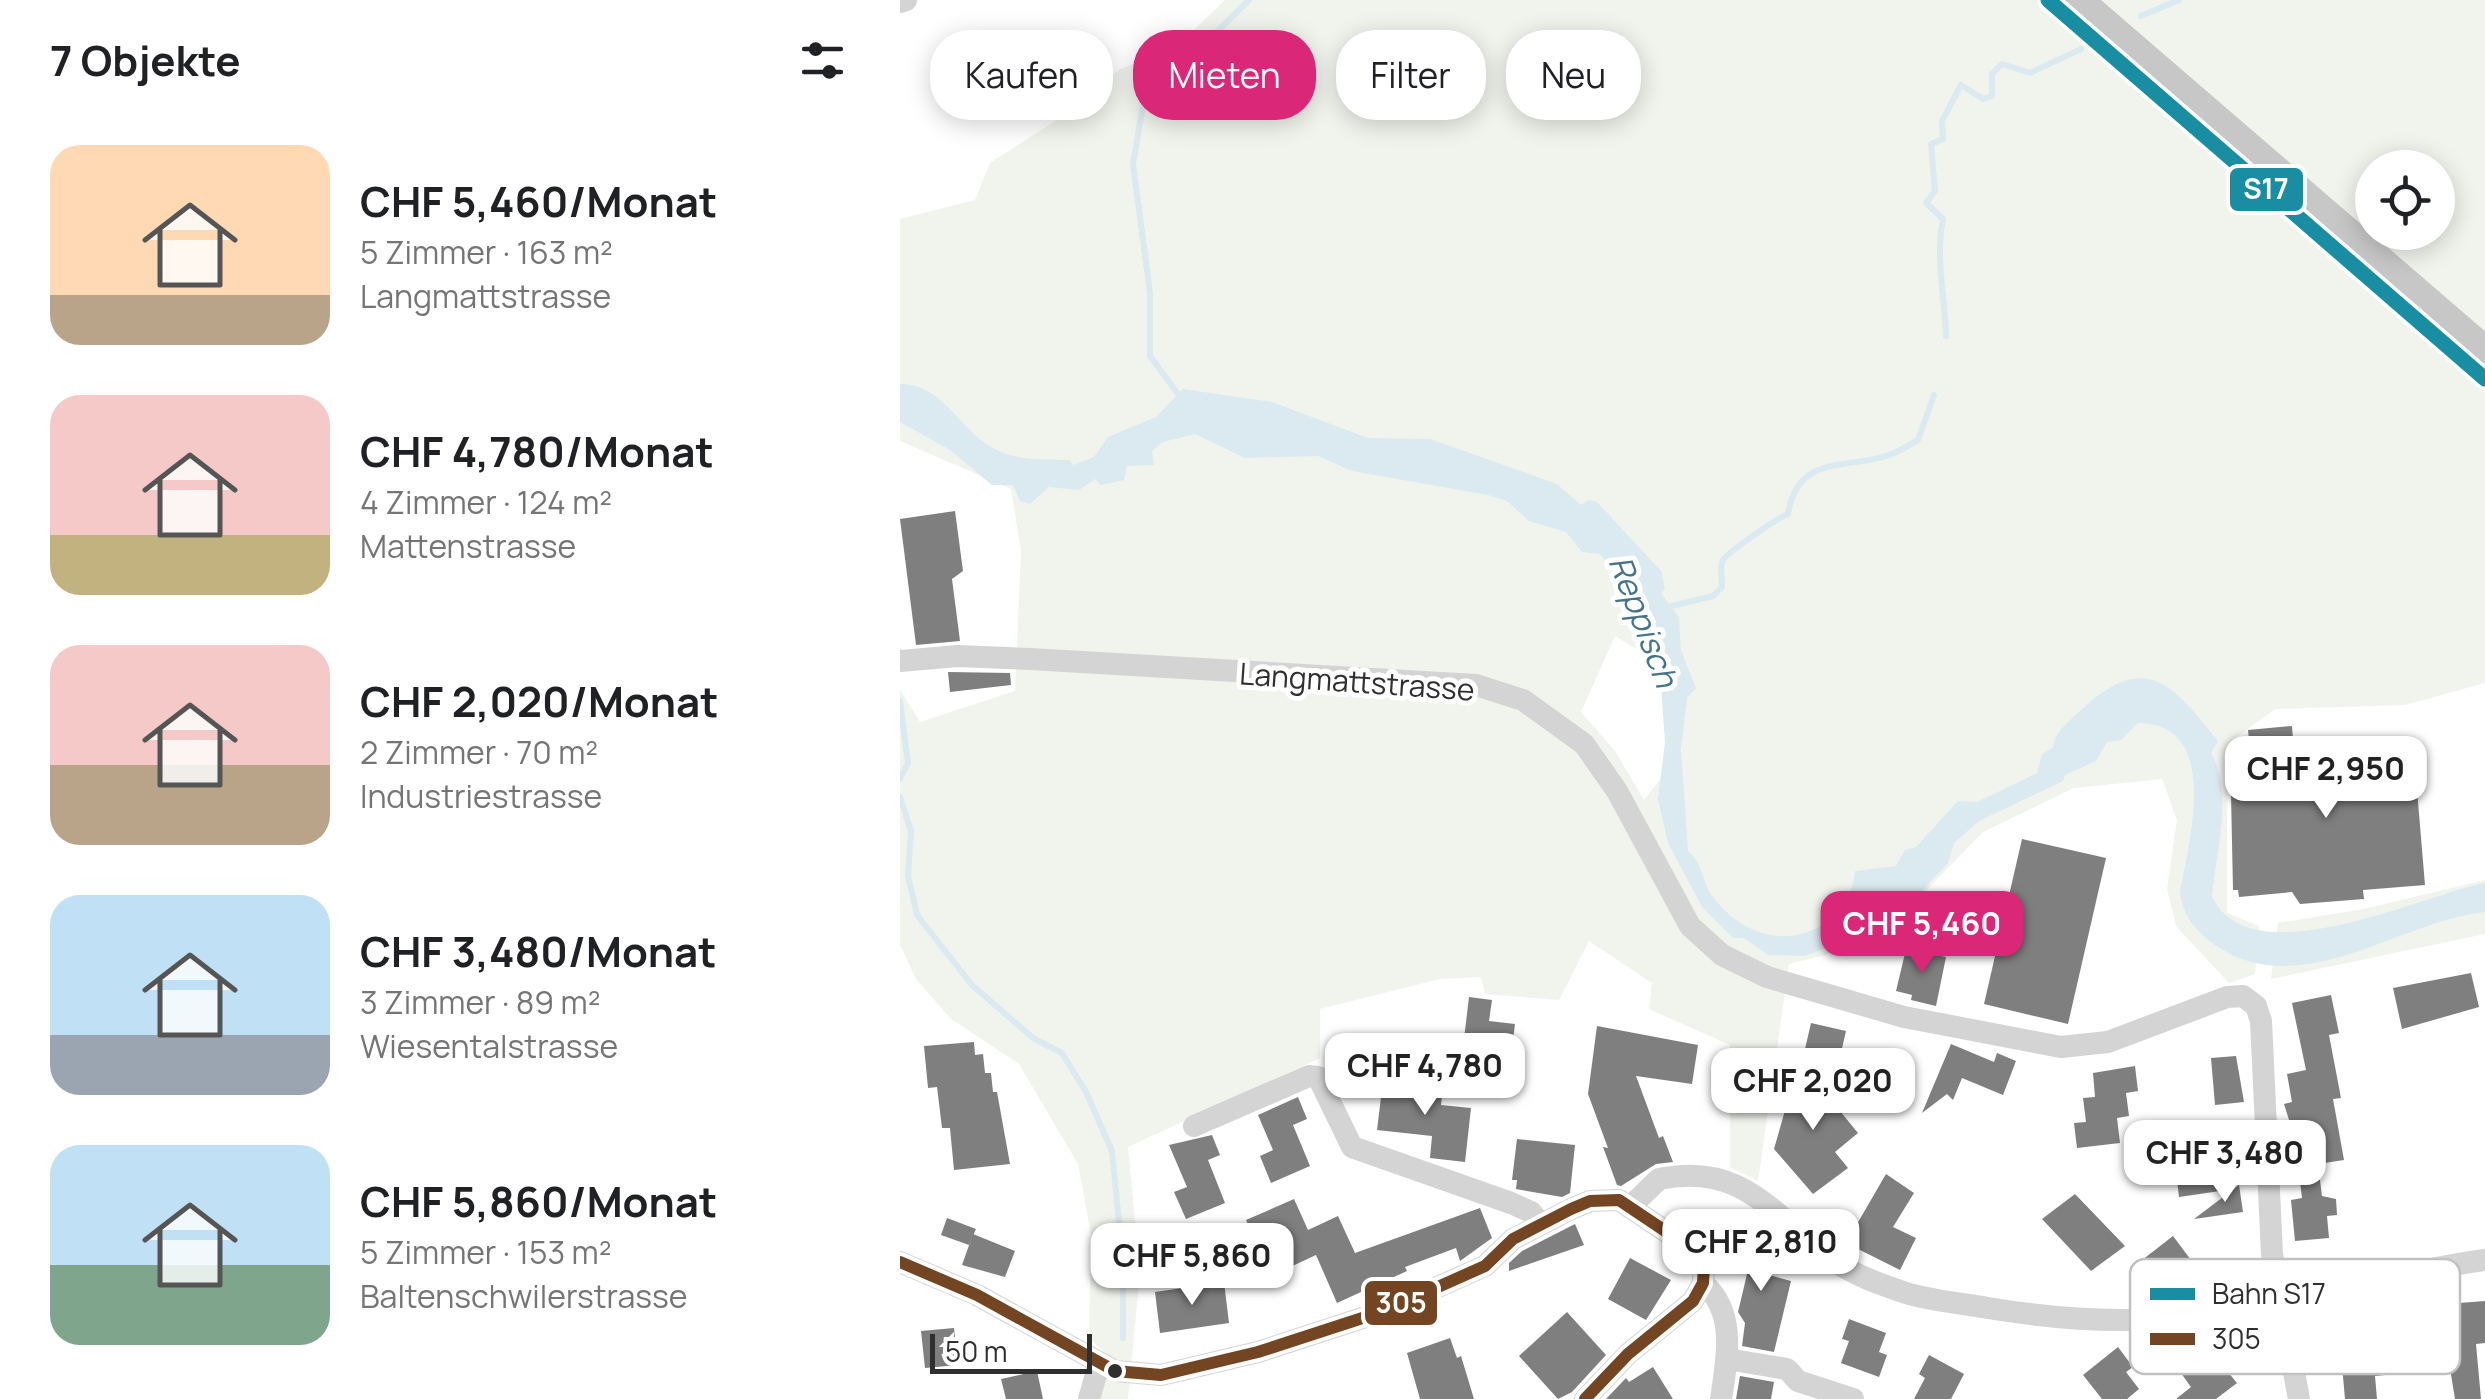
<!DOCTYPE html>
<html lang="de">
<meta charset="utf-8">
<style>
body{margin:0;font-family:Manrope,sans-serif;background:#f2f2f2;color:#202124;height:100vh;display:flex;flex-direction:column;font-size:38px;white-space:nowrap}
*{box-sizing:border-box;margin:0}
p{font-size:32px;color:#757577}
.icon{flex:none;width:55px;height:55px;fill:none;stroke:currentColor;stroke-width:2;stroke-linecap:round;stroke-linejoin:round}
.map{position:relative;flex:1;overflow:hidden}
.panel{display:flex;flex-direction:column;background:#fff;width:900px}
.panel>*{flex:none}
.hud{position:absolute;left:30px;top:30px;width:950px;height:90px;display:flex;gap:20px}
.buttons{position:absolute;left:1455px;top:150px;display:grid;gap:20px}
.buttons a{display:grid;place-items:center;width:100px;height:100px;border-radius:50%;background:#fff;box-shadow:0 5px 25px #0003;font-size:50px}
.scale{position:absolute;left:30px;bottom:25px;width:162px;box-sizing:border-box;padding-left:10px;border:5px solid #2f2f2f;border-top:0;font-size:28px;line-height:35px;white-space:nowrap;color:#2f2f2f;-webkit-text-stroke:8px #fff;paint-order:stroke}
.price{position:absolute;translate:-50% -85px;padding:0 22px;border-radius:20px;background:#fff;color:#222;font-size:32px;line-height:65px;filter:drop-shadow(0 2px 5px #0008)}
.price::after{content:'';position:absolute;left:50%;top:60px;width:30px;height:22px;margin-left:-15px;background:inherit;clip-path:polygon(0 0,100% 0,50% 100%)}
.price.current{background:#db2777;color:#fff}
ul{padding:0;list-style:none}
li{display:flex;align-items:center;gap:30px;height:250px;padding:0 50px}
li span{display:grid;place-items:center;flex:none;width:280px;height:200px;border-radius:30px;color:#555}
li>.icon{margin-inline-start:auto}
span .icon{width:120px;height:120px;fill:#fffc;stroke-width:1}
li b{font-size:42px}
h2{display:flex;justify-content:space-between;align-items:center;height:120px;padding:0 50px;font-size:42px}
.tag{padding:0 35px;border-radius:40px;background:#fff;box-shadow:0 5px 25px #0003;font-size:35px;line-height:90px}
.tag.current{background:#db2777;color:#fff}
main{display:flex;flex:1;min-height:0}
.map>svg:first-child{display:block}
.green{fill:#f1f4ed;fill-rule:evenodd}
.water{fill:#dbe9f0}
.lines{fill:none;stroke-linecap:round;stroke-linejoin:round}
.stream{stroke:#dbe9f0;stroke-width:6}
.building{fill:#7f7f7f}
.minor{stroke:#d4d4d4;stroke-width:22}
.major{stroke:#c7c7c7;stroke-width:30}
.bus-1-casing{stroke:#fff;stroke-width:20}
.bus-1{stroke:#734522;stroke-width:12}
.rail-1-casing{stroke:#fff;stroke-width:22}
.rail-1{stroke:#198ea3;stroke-width:15}
.bus-dot{fill:#2f2f2f;stroke:#fff;stroke-width:4}
.labels{text-anchor:middle;dominant-baseline:central;stroke-width:10;stroke-linejoin:round;paint-order:stroke}
.street-label{font-size:30px;fill:#2f2f2f;stroke:#fff}
.water-label{font-size:32px;font-style:italic;fill:#44738a;stroke:#fff}
.key{fill:#fff;stroke:#c1c1c1;stroke-width:2.5}
.key-label{font-size:28px;fill:#2f2f2f}
.line-badge{stroke:#fff;stroke-width:4}
.badge-label{font-size:28px;text-anchor:middle;font-weight:bold;fill:#fff}
</style>
<main>
<section class="panel">
<h2>7 Objekte<svg class="icon" aria-label="filters" viewBox="0 0 24 24"><path d="M4 7h16M4 17h16"/><circle cx="9" cy="7" r="2"/><circle cx="15" cy="17" r="2"/></svg></h2>
<ul>
<li><span style="background:linear-gradient(#ffd9b3 75%,#b9a48a 0)"><svg class="icon" aria-label="home" viewBox="0 0 24 24"><path d="M3 11l9-7 9 7M6 9v11h12V9"/></svg></span><div><b>CHF 5,460/Monat</b><p>5 Zimmer · 163 m²</p><p>Langmattstrasse</p></div></li>
<li><span style="background:linear-gradient(#f6c9c9 70%,#c2b280 0)"><svg class="icon" aria-label="home" viewBox="0 0 24 24"><path d="M3 11l9-7 9 7M6 9v11h12V9"/></svg></span><div><b>CHF 4,780/Monat</b><p>4 Zimmer · 124 m²</p><p>Mattenstrasse</p></div></li>
<li><span style="background:linear-gradient(#f6c9c9 60%,#b9a48a 0)"><svg class="icon" aria-label="home" viewBox="0 0 24 24"><path d="M3 11l9-7 9 7M6 9v11h12V9"/></svg></span><div><b>CHF 2,020/Monat</b><p>2 Zimmer · 70 m²</p><p>Industriestrasse</p></div></li>
<li><span style="background:linear-gradient(#bfe0f5 70%,#9aa5b1 0)"><svg class="icon" aria-label="home" viewBox="0 0 24 24"><path d="M3 11l9-7 9 7M6 9v11h12V9"/></svg></span><div><b>CHF 3,480/Monat</b><p>3 Zimmer · 89 m²</p><p>Wiesentalstrasse</p></div></li>
<li><span style="background:linear-gradient(#bfe0f5 60%,#7fa58c 0)"><svg class="icon" aria-label="home" viewBox="0 0 24 24"><path d="M3 11l9-7 9 7M6 9v11h12V9"/></svg></span><div><b>CHF 5,860/Monat</b><p>5 Zimmer · 153 m²</p><p>Baltenschwilerstrasse</p></div></li>
</ul>
</section>
<div class="map">
<svg width="1585" height="1399" viewBox="0 0 1585 1399">
<rect width="100%" height="100%" fill="#fff"/>
<g class="green">
<path d="M 325,0 L 1585,0 L 1585,683 L 1505,705 L 1375,709 L 1334,739 L 1327,798 L 1327,913 L 1359,926 L 1355,974 L 1329,983 L 1276,926 L 1267,889 L 1277,820 L 1262,779 L 1174,788 L 1083,832 L 1008,909 L 925,955 L 889,964 L 858,1181 L 830,1167 L 830,1045 L 749,1009 L 752,983 L 689,941 L 659,1000 L 585,994 L 581,977 L 540,979 L 420,1009 L 420,1058 L 228,1147 L 240,1272 L 228,1399 L 198,1399 L 203,1351 L 189,1338 L 191,1234 L 178,1164 L 119,1064 L 51,1019 L 16,979 L 0,945 L 0,690 L 20,722 L 115,691 L 121,551 L 111,489 L 0,441 L 0,219 L 75,200 L 90,163 L 152,123 L 220,69 L 273,50 ZM 1472,168 L 1538,168 L 1538,232 L 1472,232 ZM 715,636 L 751,658 L 782,751 L 744,800 L 715,751 L 681,712 Z"/>
<path d="M 1585,880 L 1585,934 L 1371,979 L 1378,923 L 1464,909 Z"/>
</g>
<path class="water" d="M 0,384 C 45,384 61,434 97,450 C 119,461 146,459 169,460 L 173,465 L 194,457 L 208,437 L 256,417 L 283,389 L 372,402 L 468,438 L 530,439 L 657,484 L 681,505 L 689,500 L 697,502 L 761,571 L 765,589 L 761,593 L 779,617 L 781,651 L 796,688 L 787,698 L 781,750 L 788,851 C 804,865 801,881 813,897 C 839,931 879,948 919,927 C 938,917 954,892 955,871 L 996,866 L 1005,850 L 1016,847 L 1058,801 L 1077,802 L 1137,773 L 1142,754 L 1153,748 C 1154,733 1169,721 1180,711 C 1247,648 1273,686 1318,741 L 1311,753 C 1334,791 1316,853 1312,896 C 1349,979 1522,895 1585,883 L 1585,912 C 1499,921 1403,1002 1318,947 C 1297,933 1283,917 1280,892 C 1289,842 1322,723 1238,723 L 1221,740 L 1207,742 L 1196,761 L 1165,775 L 1163,781 L 1079,821 L 1054,843 L 1048,863 L 1019,894 L 929,947 L 904,956 L 868,955 L 844,938 L 833,938 L 802,907 L 768,843 L 758,799 L 765,742 L 761,684 L 744,625 L 722,581 L 700,554 L 682,552 L 666,532 L 629,521 L 607,501 L 588,495 L 452,471 L 418,456 L 345,458 L 295,434 L 263,442 L 252,451 L 254,465 L 227,466 L 224,480 L 201,485 L 195,479 L 179,490 L 149,487 L 130,504 L 120,501 L 113,485 L 92,485 L 50,450 L 0,422 Z"/>
<g class="lines">
<g class="stream">
<path d="M 1241,16 L 1279,0"/>
<path d="M 1046,336 C 1045,295 1035,259 1043,219 L 1026,203 L 1035,191 L 1031,144 L 1043,139 L 1042,121 L 1061,85 L 1083,99 L 1092,96 L 1092,74 L 1102,64 L 1130,73 L 1181,49"/>
<path d="M 281,398 L 250,356 L 250,293 L 233,164 L 246,88 L 290,58 L 349,0"/>
<path d="M 764,608 L 813,596 L 822,587 C 822,580 820,569 822,562 C 823,555 879,517 888,514 C 898,453 947,470 989,455 C 999,452 1009,445 1018,440 L 1034,395"/>
<path d="M 0,701 L 8,763 L 0,779"/>
<path d="M 0,797 L 11,831 L 8,876 L 17,915 L 72,985 L 133,1038 L 162,1053 L 186,1092 L 212,1151 L 223,1263 L 223,1338"/>
</g>
</g>
<g class="building">
<path d="M 55,511 L 63,571 L 52,579 L 60,641 L 16,645 L 0,519 Z"/>
<path d="M 48,672 L 110,673 L 111,685 L 50,692 Z"/>
<path d="M 1392,726 L 1394,753 L 1513,742 L 1525,885 L 1463,890 L 1464,899 L 1400,904 L 1392,892 L 1339,897 L 1338,890 L 1333,890 L 1331,794 L 1354,790 L 1348,730 Z"/>
<path d="M 1122,839 L 1206,858 L 1168,1024 L 1084,1004 Z"/>
<path d="M 1006,949 L 1046,957 L 1036,1006 L 1011,1000 L 1012,995 L 996,991 Z"/>
<path d="M 1571,973 L 1579,1007 L 1502,1029 L 1493,988 Z"/>
<path d="M 1431,995 L 1439,1033 L 1429,1035 L 1441,1098 L 1433,1099 L 1444,1160 L 1418,1164 L 1422,1196 L 1436,1199 L 1437,1215 L 1427,1216 L 1429,1238 L 1395,1241 L 1391,1200 L 1402,1198 L 1395,1139 L 1384,1104 L 1392,1102 L 1387,1074 L 1406,1070 L 1392,1003 Z"/>
<path d="M 569,997 L 592,1000 L 589,1021 L 615,1024 L 610,1063 L 574,1058 L 576,1040 L 564,1039 Z"/>
<path d="M 911,1023 L 946,1031 L 940,1057 L 905,1049 Z"/>
<path d="M 697,1026 L 798,1045 L 792,1084 L 736,1076 L 759,1138 L 763,1136 L 773,1162 L 756,1164 L 721,1186 L 717,1185 L 703,1147 L 708,1148 L 688,1094 Z"/>
<path d="M 74,1042 L 75,1055 L 83,1054 L 85,1073 L 91,1073 L 93,1092 L 97,1092 L 110,1164 L 54,1170 L 50,1128 L 42,1128 L 37,1087 L 28,1088 L 24,1046 Z"/>
<path d="M 1051,1044 L 1094,1062 L 1097,1053 L 1116,1061 L 1103,1095 L 1062,1078 L 1053,1100 L 1047,1094 L 1022,1113 Z"/>
<path d="M 1336,1056 L 1344,1102 L 1315,1105 L 1311,1058 Z"/>
<path d="M 899,1061 L 958,1133 L 935,1152 L 948,1168 L 913,1194 L 874,1149 Z"/>
<path d="M 1235,1066 L 1238,1091 L 1226,1093 L 1229,1116 L 1217,1118 L 1220,1143 L 1177,1148 L 1174,1123 L 1186,1122 L 1183,1098 L 1195,1097 L 1193,1073 Z"/>
<path d="M 483,1081 L 543,1087 L 541,1105 L 571,1108 L 565,1162 L 530,1158 L 532,1136 L 477,1130 Z"/>
<path d="M 398,1097 L 407,1119 L 393,1125 L 410,1166 L 371,1183 L 360,1156 L 373,1150 L 358,1115 Z"/>
<path d="M 312,1135 L 320,1155 L 308,1160 L 325,1203 L 286,1219 L 274,1192 L 287,1187 L 269,1145 Z"/>
<path d="M 617,1139 L 675,1145 L 670,1193 L 662,1197 L 616,1189 L 617,1180 L 612,1180 Z"/>
<path d="M 1310,1141 L 1313,1166 L 1323,1164 L 1327,1190 L 1279,1197 L 1276,1171 L 1265,1173 L 1261,1148 Z"/>
<path d="M 986,1174 L 1014,1193 L 993,1227 L 1016,1238 L 1000,1270 L 946,1243 Z"/>
<path d="M 1339,1185 L 1343,1212 L 1294,1219 Z"/>
<path d="M 1175,1194 L 1225,1246 L 1191,1271 L 1142,1219 Z"/>
<path d="M 394,1199 L 408,1230 L 438,1216 L 455,1253 L 580,1208 L 592,1238 L 560,1261 L 556,1248 L 505,1267 L 507,1271 L 437,1303 L 416,1255 L 371,1276 L 346,1220 Z"/>
<path d="M 47,1218 L 76,1229 L 69,1245 L 41,1235 Z"/>
<path d="M 675,1224 L 684,1245 L 609,1271 L 609,1263 L 622,1251 Z"/>
<path d="M 73,1234 L 115,1251 L 105,1277 L 62,1265 Z"/>
<path d="M 841,1234 L 877,1243 L 869,1275 L 891,1281 L 874,1352 L 842,1346 L 845,1323 L 838,1312 L 848,1270 L 833,1267 Z"/>
<path d="M 1273,1236 L 1294,1264 L 1259,1291 L 1237,1264 Z"/>
<path d="M 730,1258 L 771,1280 L 746,1320 L 708,1299 Z"/>
<path d="M 324,1282 L 329,1323 L 260,1333 L 255,1292 Z"/>
<path d="M 1585,1301 L 1585,1343 L 1576,1344 L 1581,1399 L 1555,1399 L 1548,1356 L 1505,1360 L 1507,1373 L 1475,1376 L 1477,1399 L 1445,1399 L 1438,1321 L 1547,1311 L 1546,1304 Z"/>
<path d="M 667,1312 L 706,1355 L 672,1392 L 658,1399 L 619,1356 Z"/>
<path d="M 949,1319 L 986,1333 L 979,1352 L 987,1355 L 979,1377 L 941,1363 L 949,1341 L 942,1339 Z"/>
<path d="M 54,1328 L 58,1365 L 25,1368 L 21,1331 Z"/>
<path d="M 550,1338 L 557,1358 L 561,1356 L 574,1399 L 520,1399 L 507,1353 Z"/>
<path d="M 1314,1341 L 1330,1361 L 1323,1366 L 1337,1383 L 1316,1399 L 1276,1399 L 1291,1387 L 1278,1369 Z"/>
<path d="M 1218,1347 L 1233,1367 L 1226,1372 L 1239,1389 L 1227,1399 L 1202,1399 L 1183,1375 Z"/>
<path d="M 1029,1355 L 1064,1374 L 1051,1399 L 1014,1399 L 1025,1378 L 1019,1374 Z"/>
<path d="M 753,1367 L 773,1399 L 706,1399 L 726,1378 L 729,1382 Z"/>
<path d="M 137,1371 L 143,1399 L 106,1399 L 101,1379 Z"/>
<path d="M 840,1376 L 874,1382 L 871,1399 L 836,1399 Z"/>
</g>
<g class="lines">
<g class="minor">
<path d="M 0,2 L 6,0"/>
<path d="M 0,661 L 58,656 L 130,659 L 576,685 L 623,700 L 684,744 L 717,791 L 790,926 L 822,955 L 867,977 L 1004,1017 L 1161,1047 L 1208,1042 L 1327,997 L 1343,996 L 1356,1006 L 1361,1021 L 1372,1254 L 1399,1399"/>
<path d="M 294,1126 L 409,1076 L 418,1077 L 452,1147 L 611,1203 L 631,1212 L 641,1224"/>
<path d="M 730,1207 L 759,1179 C 845,1161 874,1218 936,1262 C 956,1276 983,1285 1006,1293 C 1032,1301 1061,1303 1088,1308 C 1142,1317 1200,1322 1255,1319 C 1367,1312 1475,1275 1585,1260"/>
<path d="M 0,1262 L 77,1295 L 215,1371 L 261,1375 L 358,1352 L 484,1311 L 585,1266 L 613,1239 L 671,1209 L 690,1201 L 719,1200 L 792,1249 L 804,1266 L 803,1283 L 793,1301 L 728,1354 L 685,1399"/>
<path d="M 803,1283 C 837,1312 827,1359 821,1399"/>
<path d="M 827,1359 L 887,1369 L 898,1381 L 953,1399"/>
<path d="M 189,1399 L 199,1364"/>
</g>
<path class="major" d="M 1178,0 L 1585,351"/>
<defs>
<path id="bus-1" d="M 0,1262 L 77,1295 L 215,1371 L 261,1375 L 358,1352 L 484,1311 L 585,1266 L 613,1239 L 671,1209 L 690,1201 L 719,1200 L 792,1249 L 804,1266 L 803,1283 L 793,1301 L 728,1354 L 685,1399"/>
</defs>
<use href="#bus-1" class="bus-1-casing"/>
<use href="#bus-1" class="bus-1"/>
<defs>
<path id="rail-1" d="M 1148,0 L 1585,379"/>
</defs>
<use href="#rail-1" class="rail-1-casing"/>
<use href="#rail-1" class="rail-1"/>
</g>
<circle class="bus-dot" cx="215" cy="1371" r="9"/>
<g class="labels">
<g class="street-label">
<text transform="translate(457 681) rotate(4)">Langmattstrasse</text>
</g>
<g class="water-label">
<text transform="translate(744 621) rotate(69)">Reppisch</text>
</g>
</g>
<rect x="1230" y="1259" width="330" height="115" rx="15" class="key"/>
<rect x="1250" y="1288" width="45" height="12" fill="#198ea3"/>
<rect x="1250" y="1333" width="45" height="12" fill="#734522"/>
<g class="key-label">
<text x="1312" y="1304">Bahn S17</text>
<text x="1312" y="1349">305</text>
</g>
<g class="line-badge">
<rect x="1328" y="166" width="77" height="47" rx="10" fill="#198ea3"/>
<rect x="463" y="1279" width="76" height="48" rx="10" fill="#734522"/>
</g>
<g class="badge-label">
<text x="1366" y="199">S17</text>
<text x="501" y="1313">305</text>
</g>
</svg>
<div class="buttons">
<a><svg class="icon" aria-label="locate" viewBox="0 0 24 24"><circle cx="12" cy="12" r="6"/><path d="M12 2v4M12 18v4M2 12h4M18 12h4"/></svg></a>
</div>
<div class="scale">50 m</div>
<b class="price" style="left:1426px;top:821px">CHF 2,950</b>
<b class="price current" style="left:1022px;top:976px">CHF 5,460</b>
<b class="price" style="left:525px;top:1118px">CHF 4,780</b>
<b class="price" style="left:913px;top:1133px">CHF 2,020</b>
<b class="price" style="left:1325px;top:1205px">CHF 3,480</b>
<b class="price" style="left:861px;top:1294px">CHF 2,810</b>
<b class="price" style="left:292px;top:1308px">CHF 5,860</b>
<div class="hud">
<a class="tag">Kaufen</a>
<a class="tag current">Mieten</a>
<a class="tag">Filter</a>
<a class="tag">Neu</a>
</div>
</div>
</main>
